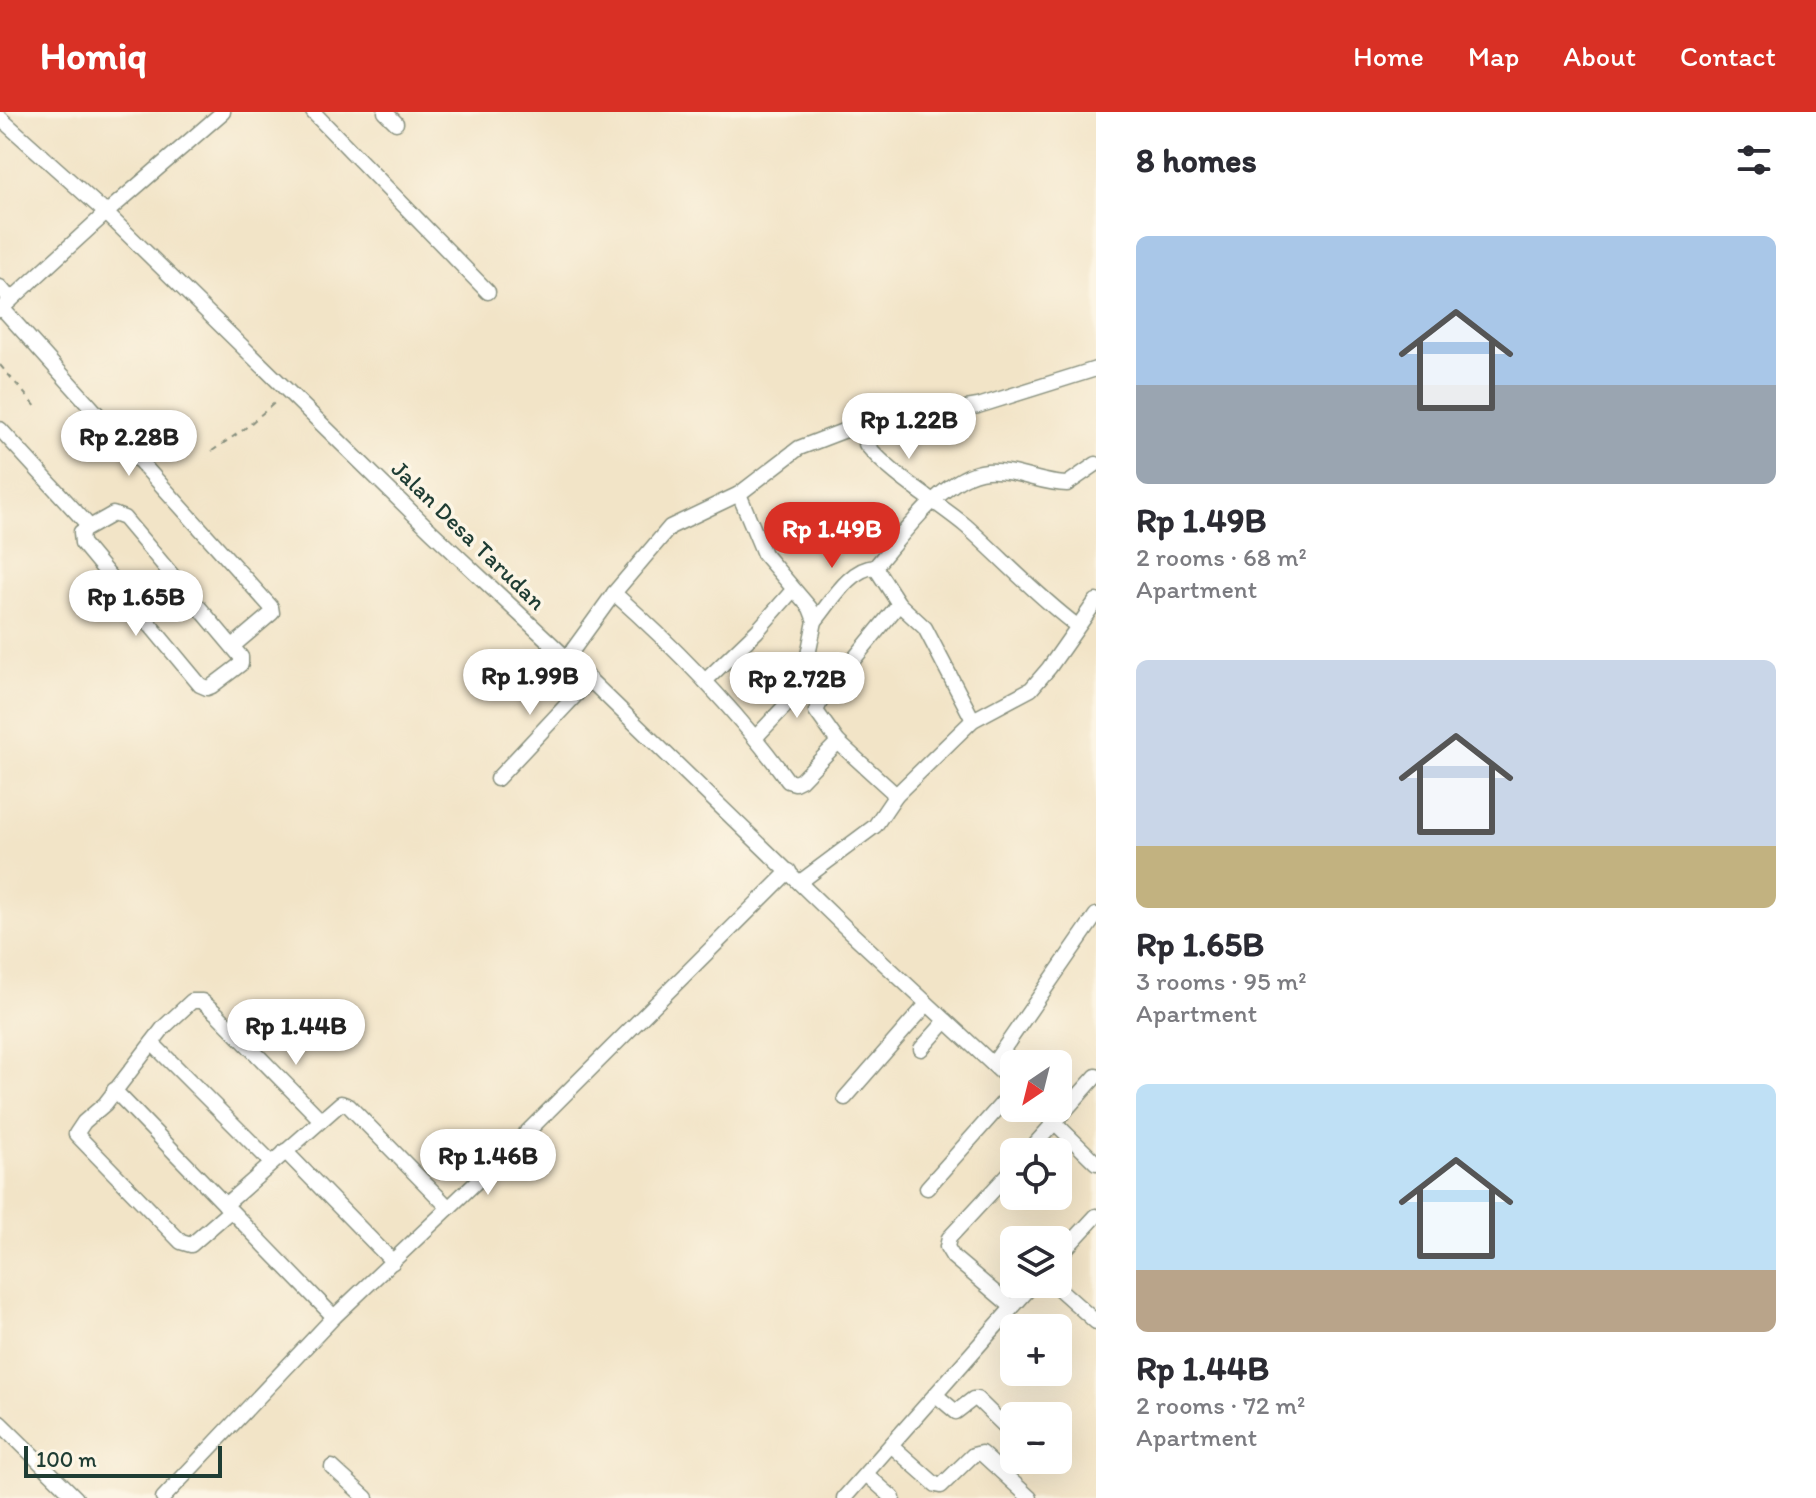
<!DOCTYPE html>
<meta charset="utf-8">
<style>
body{margin:0;font-family:Itim,sans-serif;background:#f7f7f7;color:#2b2b33;height:100vh;display:flex;flex-direction:column;font-size:30px;white-space:nowrap}
*{box-sizing:border-box;margin:0}
p{font-size:26px;color:#7c7c81}
.icon{flex:none;width:44px;height:44px;fill:none;stroke:currentColor;stroke-width:2;stroke-linecap:round;stroke-linejoin:round}
.map{position:relative;flex:1;overflow:hidden}
.sheet{display:flex;flex-direction:column;background:#fff;width:720px}
.sheet>*{flex:none}
.needle{width:52px;rotate:215deg}
.fabs{position:absolute;left:1000px;top:938px;display:grid;gap:16px}
.fabs a{display:grid;place-items:center;width:72px;height:72px;border-radius:12px;background:#fff;box-shadow:0 8px 32px #0002;font-size:40px}
.scale{position:absolute;left:24px;bottom:20px;width:198px;box-sizing:border-box;padding-left:8px;border:4px solid #1f3d34;border-top:0;font-size:22px;line-height:28px;white-space:nowrap;color:#1f3d34;-webkit-text-stroke:6px #fcf5e5;paint-order:stroke}
.price{position:absolute;translate:-50% -68px;padding:0 18px;border-radius:28px;background:#fff;color:#222;font-size:26px;line-height:52px;filter:drop-shadow(0 2px 4px #0008)}
.price::after{content:'';position:absolute;left:50%;top:48px;width:24px;height:18px;margin-left:-12px;background:inherit;clip-path:polygon(0 0,100% 0,50% 100%)}
.price.active{background:#d93025;color:#fff}
ul{padding:0;list-style:none}
li{display:grid;align-content:center;gap:16px;height:424px;padding:0 40px}
li span{display:grid;place-items:center;height:248px;border-radius:12px;color:#555}
li>.icon{margin-inline-start:auto}
span .icon{width:144px;height:144px;fill:#fffc;stroke-width:1}
li b{font-size:34px}
h2{display:flex;justify-content:space-between;align-items:center;height:96px;padding:0 40px;font-size:34px}
header{display:flex;align-items:center;gap:48px;box-sizing:border-box;height:112px;padding:0 40px;background:#d93025;color:#fff}
header strong{font-size:38px}
nav{display:flex;gap:44px;margin-inline-start:auto;font-size:28px}
main{display:flex;flex:1;min-height:0}
.map>svg:first-child{display:block}
.lines{fill:none;stroke-linecap:round;stroke-linejoin:round}
.minor-casing{stroke:#88907e;stroke-width:17}
.path{stroke:#88907e;stroke-width:2;stroke-dasharray:6 6;stroke-linecap:butt}
.minor{stroke:#fff;stroke-width:14}
.labels{text-anchor:middle;dominant-baseline:central;stroke-width:7;stroke-linejoin:round;paint-order:stroke}
.street-label{font-size:24px;fill:#1f3d34;stroke:#fcf5e5}
</style>
<header>
<strong>Homiq</strong>
<nav><a>Home</a><a>Map</a><a>About</a><a>Contact</a></nav>
</header>
<main>
<div class="map">
<svg width="1096" height="1386" viewBox="0 0 1096 1386">
<rect width="100%" height="100%" fill="#fcf5e5"/>
<filter id="ink" filterUnits="userSpaceOnUse"><feTurbulence type="fractalNoise" baseFrequency=".0125" numOctaves="2"/><feDisplacementMap in="SourceGraphic" scale="16" xChannelSelector="R" yChannelSelector="G"/><feConvolveMatrix kernelMatrix="1 2 1 2 8 2 1 2 1" color-interpolation-filters="sRGB"/></filter>
<filter id="wash" filterUnits="userSpaceOnUse"><feTurbulence type="fractalNoise" baseFrequency=".006" numOctaves="4" result="noise"/><feDisplacementMap in="SourceGraphic" scale="32" xChannelSelector="R" yChannelSelector="G"/><feGaussianBlur stdDeviation="1.8" result="paint"/><feColorMatrix in="noise" values="0 0 0 0 0 0 0 0 0 0 0 0 0 0 0 0 0 1.4 0 .05"/><feComposite in="paint" operator="in"/></filter>
<g filter="url(#wash)">
<rect width="100%" height="100%" fill="#f2e4c7"/>
</g>
<g filter="url(#ink)">
<g class="lines">
<defs>
<g id="minor">
<path d="M 313,0 L 488,180"/>
<path d="M 385,0 L 396,11"/>
<path d="M 0,6 L 106,101 L 432,420 L 590,568 L 847,817 L 1014,972"/>
<path d="M 0,175 L 11,188"/>
<path d="M 2,196 L 271,495 L 272,501 L 233,534"/>
<path d="M 0,198 L 106,101 L 223,0"/>
<path d="M 0,317 L 89,414"/>
<path d="M 866,332 C 894,366 932,386 966,414 C 1003,447 1037,484 1077,514"/>
<path d="M 739,382 L 764,442 L 810,496 L 815,509 L 801,577 L 756,625"/>
<path d="M 113,402 L 124,406 L 241,545 L 241,552 L 212,574 L 207,576 L 200,573 L 82,431 L 81,420 Z"/>
<path d="M 875,455 L 899,492 L 925,516 L 973,608"/>
<path d="M 614,481 C 678,538 738,600 788,669 L 795,671 L 801,668 L 838,630"/>
<path d="M 815,509 C 830,492 849,456 875,455 C 901,425 945,362 987,359 C 1015,357 1041,372 1067,372 L 1096,352"/>
<path d="M 567,546 L 614,481 L 670,415 L 739,382 L 799,336 L 851,316 L 978,294 L 1096,257"/>
<path d="M 705,569 L 757,519 L 793,478"/>
<path d="M 497,667 L 590,568"/>
<path d="M 896,683 L 838,630 L 816,599 L 822,586 L 899,492"/>
<path d="M 800,770 L 875,714 L 896,683 L 973,608 L 1031,577 L 1049,556 L 1096,489"/>
<path d="M 152,931 L 272,1051"/>
<path d="M 921,937 L 946,909"/>
<path d="M 993,952 L 1096,803"/>
<path d="M 114,978 L 334,1205"/>
<path d="M 845,986 L 927,892"/>
<path d="M 1040,996 L 1096,1051"/>
<path d="M 285,1039 L 393,1150"/>
<path d="M 1028,1040 L 1096,964"/>
<path d="M 927,1076 L 1014,978"/>
<path d="M 225,1093 L 341,991 L 349,994 L 449,1096"/>
<path d="M 230,1099 L 191,1133 L 181,1130 L 76,1022 L 84,1010 L 105,992 L 164,915 L 192,889 L 202,889 L 217,902 L 320,1007"/>
<path d="M 1058,1145 L 1096,1104"/>
<path d="M 1057,1175 L 1096,1210"/>
<path d="M 1012,1195 L 953,1145 L 947,1135 L 949,1126 L 1014,1056"/>
<path d="M 937,1284 L 956,1300 L 973,1287 L 977,1287 L 1014,1323"/>
<path d="M 0,1311 L 76,1386"/>
<path d="M 891,1333 L 936,1373 L 941,1374 L 973,1343 L 981,1341 L 1030,1386"/>
<path d="M 332,1355 L 366,1386"/>
<path d="M 866,1362 L 893,1386"/>
<path d="M 163,1386 L 334,1205 L 496,1051 L 789,759"/>
<path d="M 844,1386 L 1033,1172"/>
</g>
</defs>
<use href="#minor" class="minor-casing"/>
<g class="path">
<path d="M 0,253 L 38,297"/>
<path d="M 212,339 L 243,318 L 278,288"/>
</g>
<use href="#minor" class="minor"/>
</g>
</g>
<g class="labels">
<g class="street-label">
<text transform="translate(469 423) rotate(44)">Jalan Desa Tarudan</text>
</g>
</g>
</svg>
<div class="fabs">
<a><svg class="needle" viewBox="-14 -14 28 28"><path d="M0-13l5 13h-10z" fill="#e53935"/><path d="M0 13l5-13h-10z" fill="#7c7c81"/></svg></a>
<a><svg class="icon" aria-label="locate" viewBox="0 0 24 24"><circle cx="12" cy="12" r="6"/><path d="M12 2v4M12 18v4M2 12h4M18 12h4"/></svg></a>
<a><svg class="icon" aria-label="layers" viewBox="0 0 24 24"><path d="M12 4l9 5-9 5-9-5zM3 14l9 5 9-5"/></svg></a>
<a>+</a>
<a>−</a>
</div>
<div class="scale">100 m</div>
<b class="price" style="left:909px;top:349px">Rp 1.22B</b>
<b class="price" style="left:129px;top:366px">Rp 2.28B</b>
<b class="price active" style="left:832px;top:458px">Rp 1.49B</b>
<b class="price" style="left:136px;top:526px">Rp 1.65B</b>
<b class="price" style="left:530px;top:605px">Rp 1.99B</b>
<b class="price" style="left:797px;top:608px">Rp 2.72B</b>
<b class="price" style="left:296px;top:955px">Rp 1.44B</b>
<b class="price" style="left:488px;top:1085px">Rp 1.46B</b>
</div>
<section class="sheet">
<h2>8 homes<svg class="icon" aria-label="filters" viewBox="0 0 24 24"><path d="M4 7h16M4 17h16"/><circle cx="9" cy="7" r="2"/><circle cx="15" cy="17" r="2"/></svg></h2>
<ul>
<li><span style="background:linear-gradient(#a9c7e8 60%,#9aa5b1 0)"><svg class="icon" aria-label="home" viewBox="0 0 24 24"><path d="M3 11l9-7 9 7M6 9v11h12V9"/></svg></span><div><b>Rp 1.49B</b><p>2 rooms · 68 m²</p><p>Apartment</p></div></li>
<li><span style="background:linear-gradient(#c9d6e8 75%,#c2b280 0)"><svg class="icon" aria-label="home" viewBox="0 0 24 24"><path d="M3 11l9-7 9 7M6 9v11h12V9"/></svg></span><div><b>Rp 1.65B</b><p>3 rooms · 95 m²</p><p>Apartment</p></div></li>
<li><span style="background:linear-gradient(#bfe0f5 75%,#b9a48a 0)"><svg class="icon" aria-label="home" viewBox="0 0 24 24"><path d="M3 11l9-7 9 7M6 9v11h12V9"/></svg></span><div><b>Rp 1.44B</b><p>2 rooms · 72 m²</p><p>Apartment</p></div></li>
</ul>
</section>
</main>
